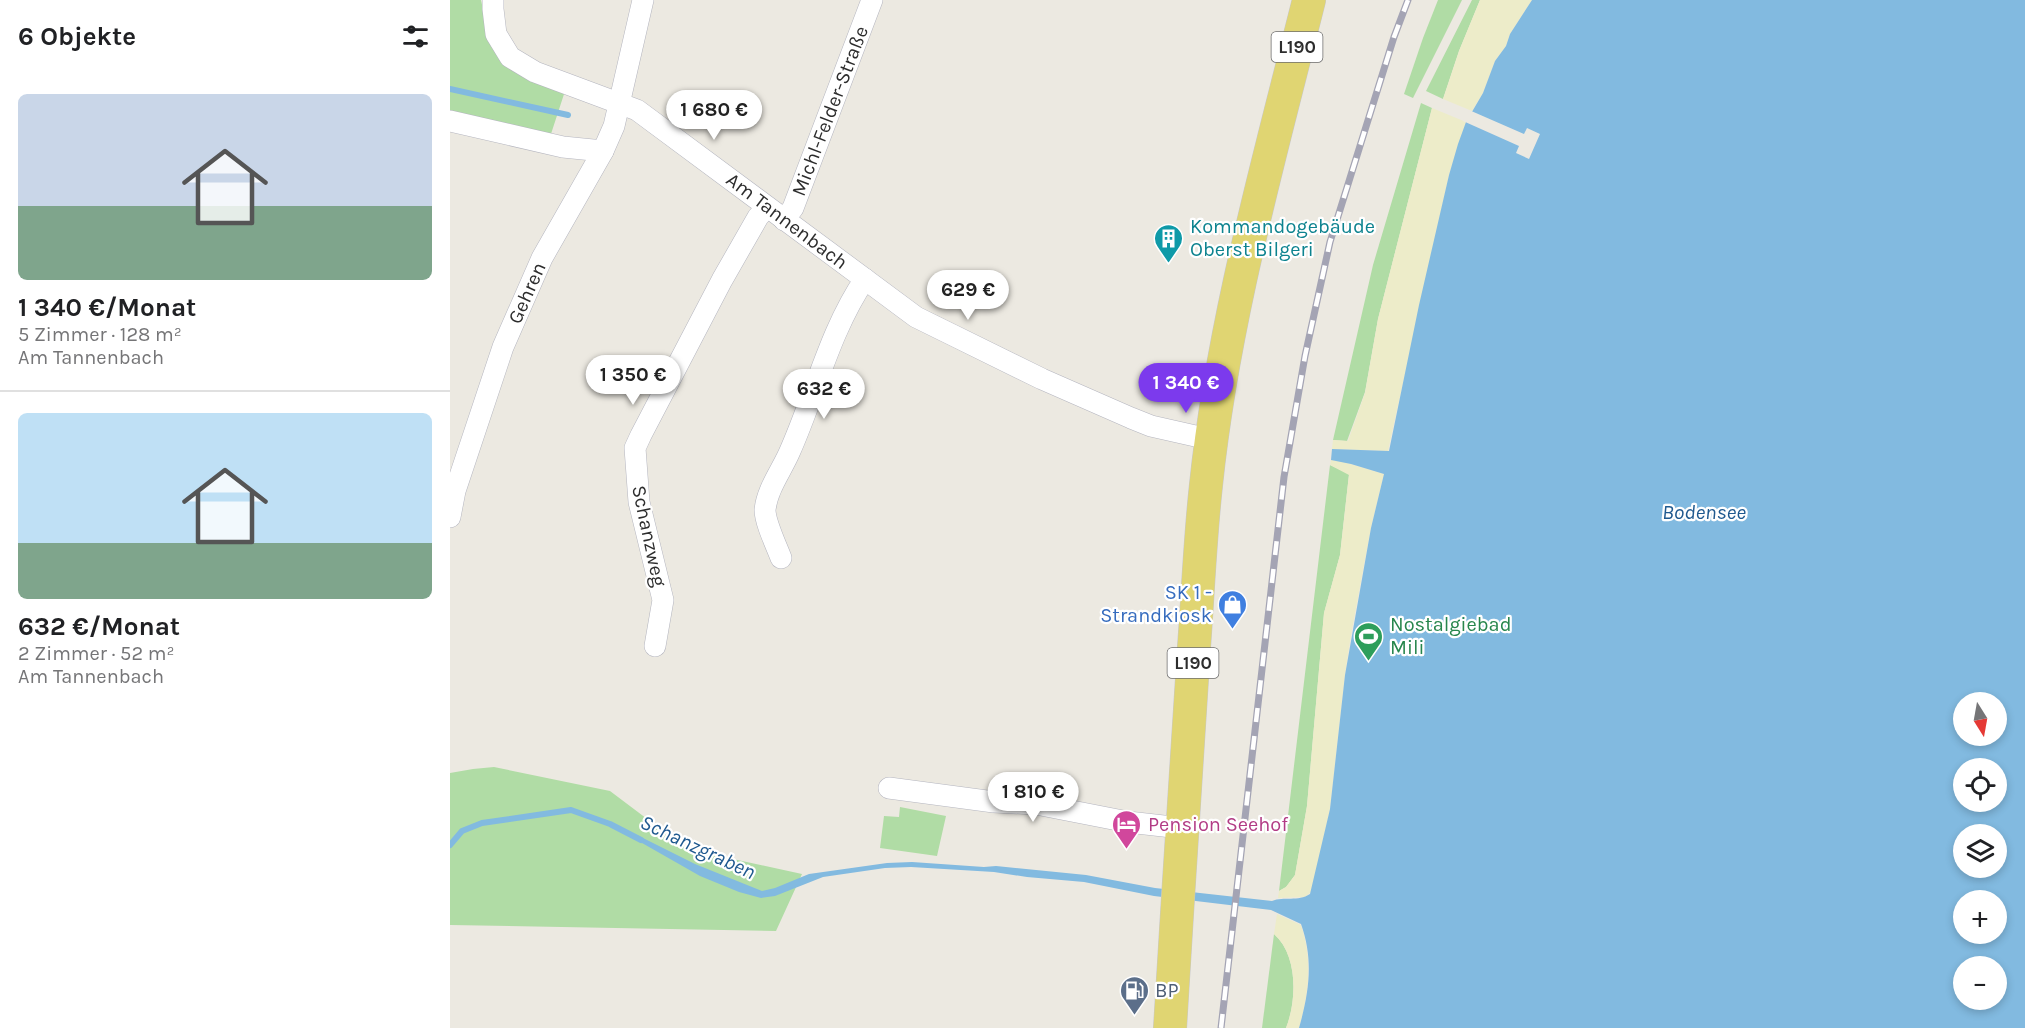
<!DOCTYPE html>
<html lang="de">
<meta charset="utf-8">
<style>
body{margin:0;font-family:Karla,sans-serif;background:#f2f2f2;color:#202124;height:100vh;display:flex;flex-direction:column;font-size:22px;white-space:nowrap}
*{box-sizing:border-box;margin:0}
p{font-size:20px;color:#757577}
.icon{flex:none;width:33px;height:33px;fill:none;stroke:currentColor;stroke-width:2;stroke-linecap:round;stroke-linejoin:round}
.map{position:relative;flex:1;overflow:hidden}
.details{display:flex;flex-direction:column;background:#fff;width:450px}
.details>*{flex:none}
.needle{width:39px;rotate:169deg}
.controls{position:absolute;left:1503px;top:692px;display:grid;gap:12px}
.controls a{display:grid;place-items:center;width:54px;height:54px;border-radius:50%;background:#fff;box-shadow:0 3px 9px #0003;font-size:30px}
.price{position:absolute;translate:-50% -51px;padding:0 14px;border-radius:21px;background:#fff;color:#222;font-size:20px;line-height:39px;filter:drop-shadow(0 2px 3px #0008)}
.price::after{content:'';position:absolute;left:50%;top:36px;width:18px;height:14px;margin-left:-9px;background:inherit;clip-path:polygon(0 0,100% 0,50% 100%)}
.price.selected{background:#7c3aed;color:#fff}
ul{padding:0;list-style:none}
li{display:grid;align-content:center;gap:12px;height:318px;padding:0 18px}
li+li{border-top:2px solid #e0e0e0}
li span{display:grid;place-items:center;height:186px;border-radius:9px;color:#555}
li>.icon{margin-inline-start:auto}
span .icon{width:108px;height:108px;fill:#fffc;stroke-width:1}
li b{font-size:26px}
h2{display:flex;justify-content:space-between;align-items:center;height:72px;padding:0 18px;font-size:26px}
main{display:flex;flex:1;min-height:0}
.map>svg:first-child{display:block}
.green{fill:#b0dca5}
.sand{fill:#edecc9}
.water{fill:#82bae0;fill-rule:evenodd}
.pier{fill:#ece9e1}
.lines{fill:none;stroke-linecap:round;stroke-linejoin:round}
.stream{stroke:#82bae0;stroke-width:6}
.minor-casing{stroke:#b4b5bf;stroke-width:22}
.primary-casing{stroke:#c8c8c8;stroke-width:34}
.minor{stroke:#fff;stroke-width:21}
.primary{stroke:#e0d572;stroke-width:33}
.rail-casing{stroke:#a4a4b4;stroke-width:7}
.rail{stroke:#fff;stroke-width:4.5;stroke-dasharray:14;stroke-linecap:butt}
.labels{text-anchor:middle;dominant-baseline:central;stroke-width:4.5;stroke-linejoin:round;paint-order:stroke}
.shield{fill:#fff;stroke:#6c6c6c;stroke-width:1.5}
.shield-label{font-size:18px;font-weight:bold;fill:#2d2d2d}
.street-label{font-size:20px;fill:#2d2d2d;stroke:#fff}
.culture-label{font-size:20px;fill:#0d838f;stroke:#fff;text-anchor:start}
.shop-label{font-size:20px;fill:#366cbe;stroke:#fff;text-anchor:end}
.leisure-label{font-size:20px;fill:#27864d;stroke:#fff;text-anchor:start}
.hotel-label{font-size:20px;fill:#b23c85;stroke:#fff;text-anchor:start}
.service-label{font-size:20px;fill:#4e5e75;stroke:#fff;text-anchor:start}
.water-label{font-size:21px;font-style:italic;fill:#1f598f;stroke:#fff}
</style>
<main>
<section class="details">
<h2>6 Objekte<svg class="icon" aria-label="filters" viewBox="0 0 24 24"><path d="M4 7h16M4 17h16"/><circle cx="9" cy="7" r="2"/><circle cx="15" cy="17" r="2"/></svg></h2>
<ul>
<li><span style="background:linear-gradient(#c9d6e8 60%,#7fa58c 0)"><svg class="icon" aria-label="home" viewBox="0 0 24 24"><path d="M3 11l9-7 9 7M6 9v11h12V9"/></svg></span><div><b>1 340 €/Monat</b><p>5 Zimmer · 128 m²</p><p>Am Tannenbach</p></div></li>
<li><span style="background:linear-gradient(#bfe0f5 70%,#7fa58c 0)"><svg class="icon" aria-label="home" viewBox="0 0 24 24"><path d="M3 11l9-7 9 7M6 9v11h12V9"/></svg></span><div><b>632 €/Monat</b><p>2 Zimmer · 52 m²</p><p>Am Tannenbach</p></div></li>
</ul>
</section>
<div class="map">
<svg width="1575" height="1028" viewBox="0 0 1575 1028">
<rect width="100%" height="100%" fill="#ece9e1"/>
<g class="green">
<path d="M 0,0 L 31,0 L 34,14 L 61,59 L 116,88 L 100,137 L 0,119 Z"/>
<path d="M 988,0 L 1012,0 L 963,98 L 954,94 L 973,38 Z"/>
<path d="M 1022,0 L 1030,0 L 1009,51 L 993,99 L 976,91 Z"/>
<path d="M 971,103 L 982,108 L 928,319 L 915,392 L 897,441 L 883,440 L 923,265 Z"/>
<path d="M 880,465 L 899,474 L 890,555 L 874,613 L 857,806 L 845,875 L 836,887 L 829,891 Z"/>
<path d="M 44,767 L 160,791 L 237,849 L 352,874 L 326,931 L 0,925 L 0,773 L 23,769 Z"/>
<path d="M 450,807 L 496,816 L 487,856 L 430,848 L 434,816 L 449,817 Z"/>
<path d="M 824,934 C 848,955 847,1000 836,1028 L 812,1028 Z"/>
</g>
<g class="sand">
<path d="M 1030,0 L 1082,0 L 1060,34 L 1056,46 L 1045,61 L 1033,93 L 1022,111 L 993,99 L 1009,51 Z"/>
<path d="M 982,108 L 1016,122 L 999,175 L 938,451 L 882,449 L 883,440 L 898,441 L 915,393 L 928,319 Z"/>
<path d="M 881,460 L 894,462 L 934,474 L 921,528 L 901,635 L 895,675 L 880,809 L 862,891 L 855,897 L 828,898 L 829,891 L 836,887 L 845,875 L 857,806 L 874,613 L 890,555 L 899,475 L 880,465 Z"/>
<path d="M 827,914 L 851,925 C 863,960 859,993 849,1028 L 836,1028 C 847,1000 848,955 824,934 Z"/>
</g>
<path class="water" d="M 1082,0 L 1575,0 L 1575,1028 L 849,1028 C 859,993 864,960 851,924 L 821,910 L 704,896 L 634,882 L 577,877 L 544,872 L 461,867 L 435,868 L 373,877 L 325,896 L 311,898 L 289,892 L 250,876 L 185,839 L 187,835 L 245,864 L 312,891 L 325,888 L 359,874 L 437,863 L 462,862 L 534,867 L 546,866 L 636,875 L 705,888 L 822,901 C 834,896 848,902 860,894 L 880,809 L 895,675 L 921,528 L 934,474 L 901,464 L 881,460 L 882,449 L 939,451 L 969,305 L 999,175 L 1008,144 L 1016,122 L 1033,93 L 1045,61 L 1056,46 L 1060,34 ZM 1514,702 L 1546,702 L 1546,735 L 1514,735 ZM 1514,768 L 1546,768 L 1546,801 L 1514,801 ZM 1514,834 L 1546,834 L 1546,867 L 1514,867 ZM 1514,900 L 1546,900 L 1546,933 L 1514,933 ZM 1514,966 L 1546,966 L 1546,999 L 1514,999 Z"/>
<path class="pier" d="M 1019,110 L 1074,134 L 1077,128 L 1090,134 L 1079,159 L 1066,153 L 1069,146 L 1013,121 Z"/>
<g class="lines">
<g class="stream">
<path d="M 0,89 L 118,115"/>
<path d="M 0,845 L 12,831 L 32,823 L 121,810 L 160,824 L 191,840"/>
</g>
<defs>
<g id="minor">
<path d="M 43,0 L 43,9 L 46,34 L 60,57 L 85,72 L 187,110 L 466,317 L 592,379 L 681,418 L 701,426 L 763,440"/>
<path d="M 0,121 L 113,147 L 153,151"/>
<path d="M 334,220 L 343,208 L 422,0"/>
<path d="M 0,517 L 5,491 L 53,347 L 92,258 L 153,151 L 164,126 L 193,0"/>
<path d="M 331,558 C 326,545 315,522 315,510 C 317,489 332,470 340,451 C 365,395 380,330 415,279"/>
<path d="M 205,646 L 213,600 L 189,502 L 185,448 L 191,435 L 272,280 L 308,217 L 317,207"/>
<path d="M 439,788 L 544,802 L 586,804 L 678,822 L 731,828"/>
</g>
<path id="primary" d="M 720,1028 C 728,901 735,774 744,647 C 748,593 750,539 756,485 C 773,321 819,160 859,0"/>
</defs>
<use href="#minor" class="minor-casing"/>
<use href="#primary" class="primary-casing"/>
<use href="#minor" class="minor"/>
<use href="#primary" class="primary"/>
<defs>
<path id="rail" d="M 771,1028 L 834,477 L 855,356 L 880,242 L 944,37 L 958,0"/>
</defs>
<use href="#rail" class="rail-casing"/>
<use href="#rail" class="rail"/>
</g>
<defs>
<symbol id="building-pin" viewBox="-11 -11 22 30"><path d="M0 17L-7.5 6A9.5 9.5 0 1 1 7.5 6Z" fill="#0f9aa8" stroke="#fff"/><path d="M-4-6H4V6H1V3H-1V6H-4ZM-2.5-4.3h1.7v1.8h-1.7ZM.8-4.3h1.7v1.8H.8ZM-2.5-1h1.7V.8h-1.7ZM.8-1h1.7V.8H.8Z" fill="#fff"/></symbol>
<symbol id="shop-pin" viewBox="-11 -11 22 30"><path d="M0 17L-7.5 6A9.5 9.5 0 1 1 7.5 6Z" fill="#3f7fe0" stroke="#fff"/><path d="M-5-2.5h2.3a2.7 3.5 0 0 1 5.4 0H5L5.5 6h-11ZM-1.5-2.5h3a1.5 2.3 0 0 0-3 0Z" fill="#fff"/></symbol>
<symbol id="stadium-pin" viewBox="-11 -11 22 30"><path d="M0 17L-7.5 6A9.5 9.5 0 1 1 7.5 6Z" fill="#2e9e5b" stroke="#fff"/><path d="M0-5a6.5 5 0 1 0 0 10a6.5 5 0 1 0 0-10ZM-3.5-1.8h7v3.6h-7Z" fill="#fff"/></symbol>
<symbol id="hotel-pin" viewBox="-11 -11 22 30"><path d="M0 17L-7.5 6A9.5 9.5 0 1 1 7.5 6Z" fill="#d1479c" stroke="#fff"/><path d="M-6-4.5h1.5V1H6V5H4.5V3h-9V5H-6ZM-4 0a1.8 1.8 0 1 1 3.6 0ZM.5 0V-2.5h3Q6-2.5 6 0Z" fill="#fff"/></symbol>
<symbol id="fuel-pin" viewBox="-11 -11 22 30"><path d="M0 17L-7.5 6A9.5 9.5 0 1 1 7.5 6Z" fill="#5c6f8a" stroke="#fff"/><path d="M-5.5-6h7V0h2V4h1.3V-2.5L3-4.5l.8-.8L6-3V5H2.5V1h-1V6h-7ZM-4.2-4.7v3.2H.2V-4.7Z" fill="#fff"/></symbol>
</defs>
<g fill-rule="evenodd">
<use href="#building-pin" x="702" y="222" width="33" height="45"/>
<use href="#shop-pin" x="766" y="588" width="33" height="45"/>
<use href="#stadium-pin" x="902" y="620" width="33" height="45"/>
<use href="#hotel-pin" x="660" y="808" width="33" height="45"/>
<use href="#fuel-pin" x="668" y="974" width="33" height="45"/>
</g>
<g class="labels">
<g class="shield">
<rect x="821.5" y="32" width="51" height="30" rx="4.5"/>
<rect x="717.5" y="648" width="51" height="30" rx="4.5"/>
</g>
<g class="shield-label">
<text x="847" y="47">L190</text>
<text x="743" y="663">L190</text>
</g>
<g class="street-label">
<text transform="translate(380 111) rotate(-69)">Michl-Felder-Straße</text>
<text transform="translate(337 221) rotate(37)">Am Tannenbach</text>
<text transform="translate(77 293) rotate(-66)">Gehren</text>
<text transform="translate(199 536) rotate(78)">Schanzweg</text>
</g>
<g class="culture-label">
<text x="740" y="226">Kommandogebäude<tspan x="740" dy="23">Oberst Bilgeri</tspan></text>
</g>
<g class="shop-label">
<text x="762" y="592">SK 1 -<tspan x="762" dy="23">Strandkiosk</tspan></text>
</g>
<g class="leisure-label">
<text x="940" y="624">Nostalgiebad<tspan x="940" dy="23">Mili</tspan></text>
</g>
<g class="hotel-label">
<text x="698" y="824">Pension Seehof</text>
</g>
<g class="service-label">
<text x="705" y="990">BP</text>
</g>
<g class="water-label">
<text x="1254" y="512">Bodensee</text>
<text transform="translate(248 847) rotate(25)">Schanzgraben</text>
</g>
</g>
</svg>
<div class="controls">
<a><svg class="needle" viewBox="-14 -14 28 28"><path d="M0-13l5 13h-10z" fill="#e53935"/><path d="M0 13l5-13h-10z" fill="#757577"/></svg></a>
<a><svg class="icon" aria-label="locate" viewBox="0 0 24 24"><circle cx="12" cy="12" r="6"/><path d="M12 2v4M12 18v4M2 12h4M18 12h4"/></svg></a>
<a><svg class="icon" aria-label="layers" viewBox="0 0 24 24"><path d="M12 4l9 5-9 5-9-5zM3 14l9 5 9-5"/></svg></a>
<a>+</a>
<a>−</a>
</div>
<b class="price" style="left:264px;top:141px">1 680 €</b>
<b class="price" style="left:518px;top:321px">629 €</b>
<b class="price" style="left:183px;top:406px">1 350 €</b>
<b class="price selected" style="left:736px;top:414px">1 340 €</b>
<b class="price" style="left:374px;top:420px">632 €</b>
<b class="price" style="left:583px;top:823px">1 810 €</b>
</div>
</main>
